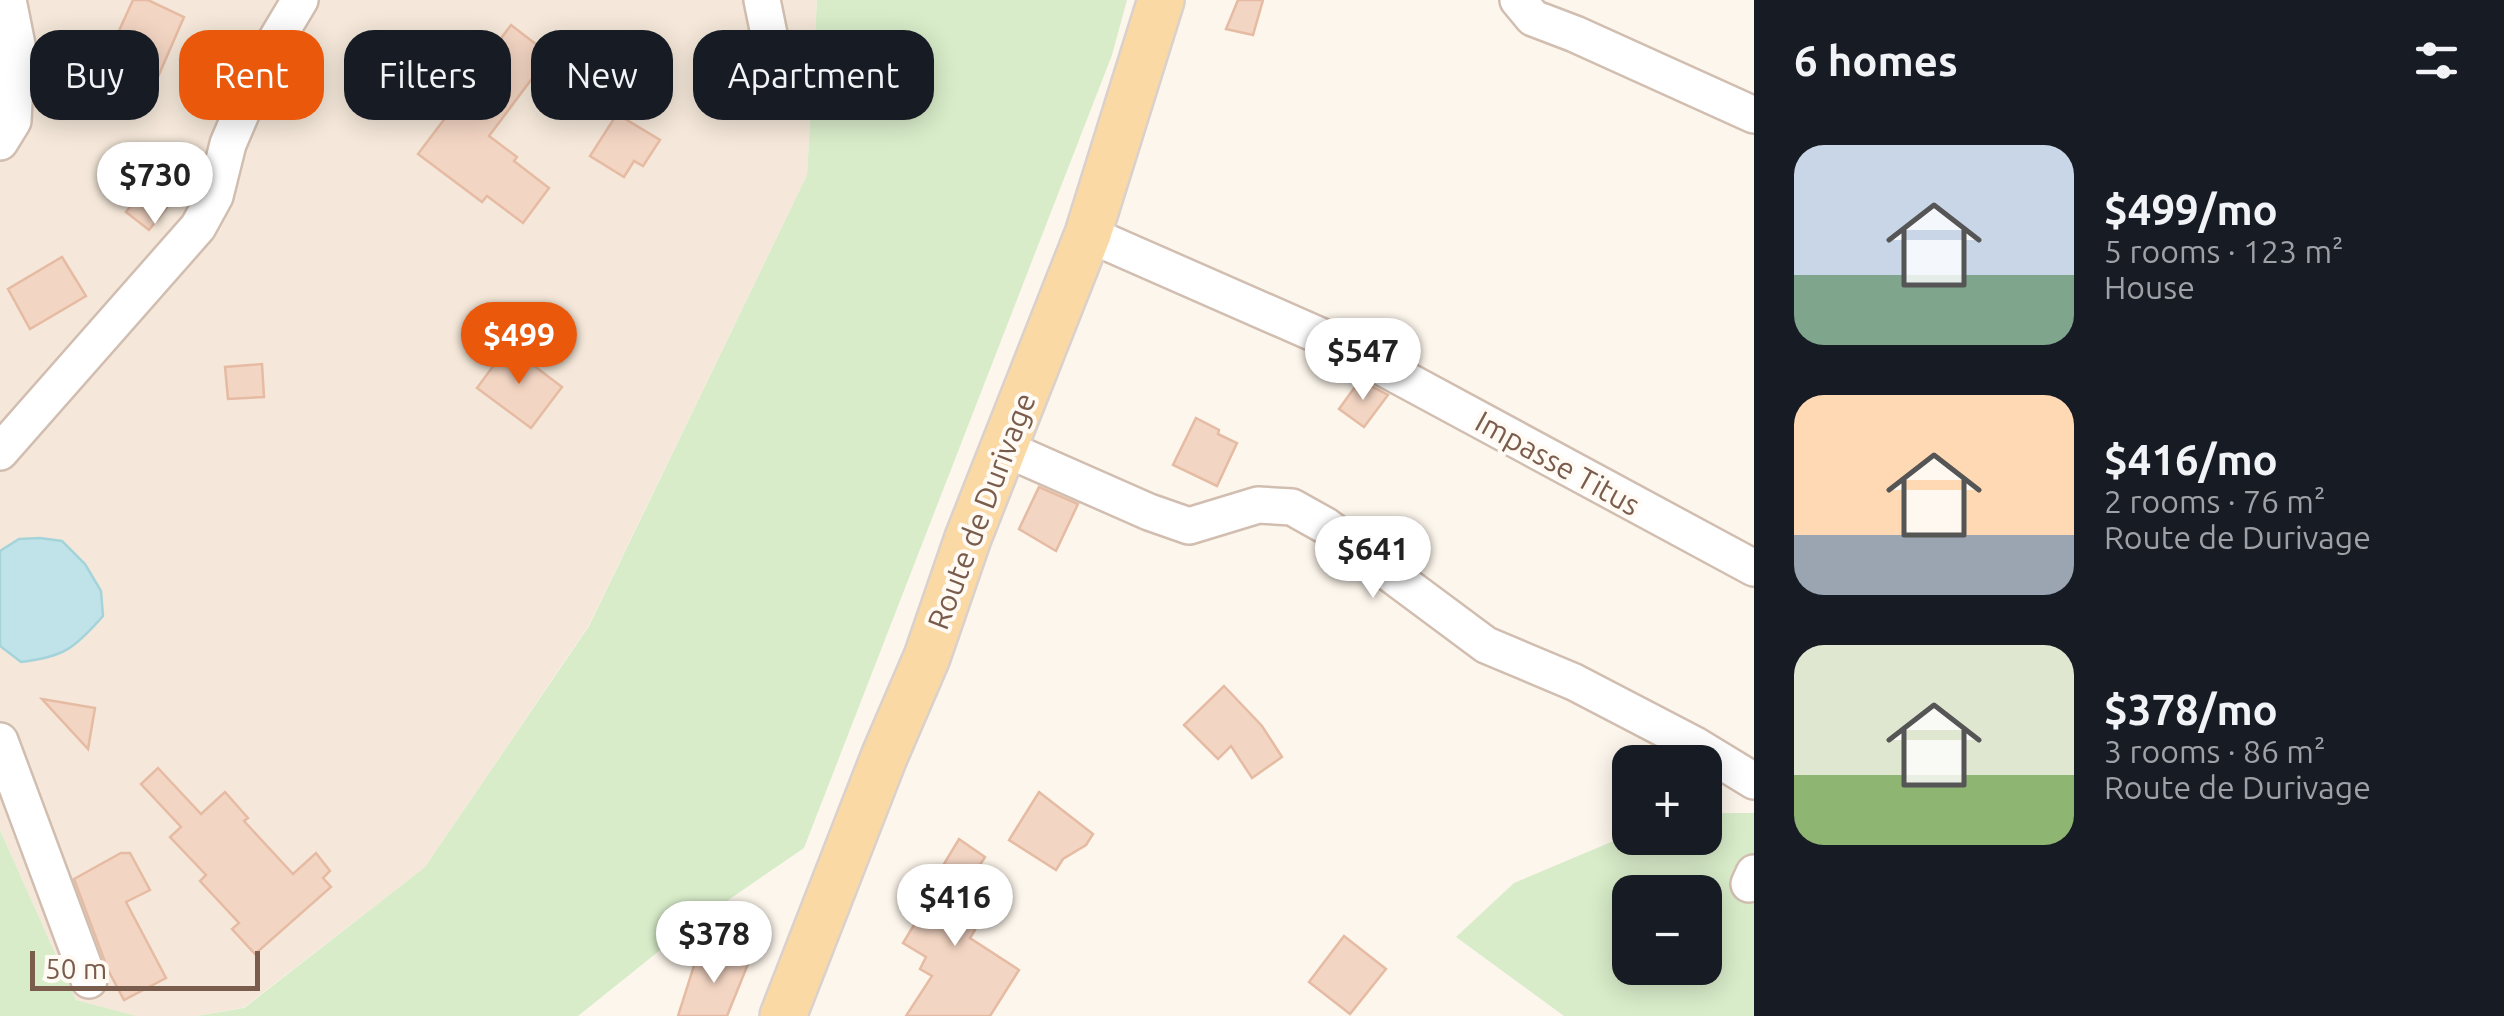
<!DOCTYPE html>
<meta charset="utf-8">
<style>
body{margin:0;font-family:Ubuntu,sans-serif;background:#242831;color:#f1f3f6;height:100vh;display:flex;flex-direction:column;font-size:38px;white-space:nowrap}
*{box-sizing:border-box;margin:0}
p{font-size:32px;color:#9ea1a6}
.icon{flex:none;width:55px;height:55px;fill:none;stroke:currentColor;stroke-width:2;stroke-linecap:round;stroke-linejoin:round}
.map{position:relative;flex:1;overflow:hidden}
.sheet{display:flex;flex-direction:column;background:#171b24;width:750px}
.sheet>*{flex:none}
.guide{position:absolute;left:30px;top:30px;width:950px;height:90px;display:flex;gap:20px}
.tools{position:absolute;left:1612px;top:745px;display:grid;gap:20px}
.tools a{display:grid;place-items:center;width:110px;height:110px;border-radius:20px;background:#171b24;box-shadow:0 5px 25px #0003;font-size:50px}
.scale{position:absolute;left:30px;bottom:25px;width:230px;box-sizing:border-box;padding-left:10px;border:5px solid #7a5c4d;border-top:0;font-size:28px;line-height:35px;white-space:nowrap;color:#7a5c4d;-webkit-text-stroke:8px #fffaf3;paint-order:stroke}
.price{position:absolute;translate:-50% -85px;padding:0 22px;border-radius:35px;background:#fff;color:#222;font-size:32px;line-height:65px;filter:drop-shadow(0 2px 5px #0008)}
.price::after{content:'';position:absolute;left:50%;top:60px;width:30px;height:22px;margin-left:-15px;background:inherit;clip-path:polygon(0 0,100% 0,50% 100%)}
.price.on{background:#ea580c;color:#fff}
ul{padding:0;list-style:none}
li{display:flex;align-items:center;gap:30px;height:250px;padding:0 40px}
li span{display:grid;place-items:center;flex:none;width:280px;height:200px;border-radius:30px;color:#555}
li>.icon{margin-inline-start:auto}
span .icon{width:120px;height:120px;fill:#fffc;stroke-width:1}
li b{font-size:42px}
h2{display:flex;justify-content:space-between;align-items:center;height:120px;padding:0 40px;font-size:42px}
.chip{padding:0 35px;border-radius:30px;background:#171b24;box-shadow:0 5px 25px #0003;font-size:35px;line-height:90px}
.chip.on{background:#ea580c;color:#fff}
main{display:flex;flex:1;min-height:0}
.map>svg:first-child{display:block}
.residential{fill:#f5e8da}
.green{fill:#d8ecc9;fill-rule:evenodd}
.water{fill:#bfe3e8;stroke:#a5d3da;stroke-width:2.5}
.building{fill:#f3d5c3;stroke:#e6bba3;stroke-width:2.5}
.lines{fill:none;stroke-linecap:round;stroke-linejoin:round}
.minor-casing{stroke:#d1beb0;stroke-width:40}
.major-casing{stroke:#dad1cd;stroke-width:50}
.minor{stroke:#fff;stroke-width:35}
.major{stroke:#fbd9a5;stroke-width:45}
.labels{text-anchor:middle;dominant-baseline:central;stroke-width:8;stroke-linejoin:round;paint-order:stroke}
.street-label{font-size:30px;fill:#7a5c4d;stroke:#fffaf3}
</style>
<main>
<div class="map">
<svg width="1754" height="1016" viewBox="0 0 1754 1016">
<rect width="100%" height="100%" fill="#fdf6ec"/>
<path class="residential" d="M 0,0 L 817,0 L 807,175 L 589,625 L 425,867 L 243,1008 L 196,1016 L 137,1016 L 76,1000 L 0,830 Z"/>
<g class="green">
<path d="M 817,0 L 1127,0 L 1112,55 L 804,848 L 689,927 L 578,1016 L 196,1016 L 244,1008 L 425,867 L 589,626 L 807,175 Z"/>
<path d="M 1705,813 L 1754,813 L 1754,1016 L 1564,1016 L 1456,937 L 1514,883 L 1630,834 L 1630,838 L 1705,838 ZM 1630,892 L 1705,892 L 1705,968 L 1630,968 Z"/>
<path d="M 0,830 L 76,1000 L 137,1016 L 0,1016 Z"/>
</g>
<path class="water" d="M 40,538 L 62,541 L 85,564 L 101,591 L 103,616 C 75,648 64,657 21,662 L 0,646 L 0,551 L 19,539 Z"/>
<g class="building">
<path d="M 133,0 L 148,0 L 184,17 L 157,79 L 107,57 Z"/>
<path d="M 1238,0 L 1263,0 L 1253,35 L 1226,29 Z"/>
<path d="M 511,25 L 550,55 L 547,59 L 578,79 L 564,98 L 534,76 L 489,136 L 517,157 L 514,161 L 549,188 L 523,223 L 487,196 L 482,202 L 418,154 L 480,72 L 477,70 Z"/>
<path d="M 617,114 L 660,140 L 643,166 L 634,161 L 624,177 L 590,156 Z"/>
<path d="M 148,183 L 171,202 L 149,230 L 126,212 Z"/>
<path d="M 62,257 L 86,296 L 30,329 L 8,289 Z"/>
<path d="M 508,346 L 562,387 L 531,428 L 477,388 Z"/>
<path d="M 262,364 L 264,397 L 228,399 L 225,367 Z"/>
<path d="M 1360,380 L 1388,395 L 1364,427 L 1339,409 Z"/>
<path d="M 1196,418 L 1219,430 L 1218,434 L 1237,443 L 1217,486 L 1173,465 Z"/>
<path d="M 1039,487 L 1078,504 L 1056,551 L 1019,529 Z"/>
<path d="M 1224,686 L 1262,726 L 1282,757 L 1252,778 L 1231,746 L 1218,759 L 1184,725 Z"/>
<path d="M 42,699 L 95,708 L 88,749 Z"/>
<path d="M 158,768 L 201,814 L 225,792 L 248,818 L 244,821 L 293,874 L 316,853 L 330,871 L 323,878 L 331,887 L 255,954 L 232,929 L 239,923 L 200,881 L 206,875 L 170,837 L 181,827 L 141,784 Z"/>
<path d="M 1039,792 L 1093,834 L 1086,845 L 1063,859 L 1056,870 L 1009,840 Z"/>
<path d="M 959,839 L 985,857 L 948,914 L 975,930 L 970,938 L 1019,970 L 990,1016 L 906,1016 L 932,976 L 920,969 L 926,957 L 903,943 L 917,920 L 912,917 Z"/>
<path d="M 121,853 L 130,853 L 150,890 L 126,902 L 166,978 L 124,1000 L 108,970 L 74,879 Z"/>
<path d="M 1344,936 L 1386,969 L 1350,1014 L 1309,982 Z"/>
<path d="M 725,950 L 750,959 L 727,1016 L 678,1016 L 697,956 L 720,964 Z"/>
</g>
<g class="lines">
<defs>
<g id="minor">
<path d="M 762,0 L 770,39"/>
<path d="M 1518,0 L 1533,18 L 1575,34 L 1754,115"/>
<path d="M 0,142 L 13,121 L 17,45 L 8,0"/>
<path d="M 1088,234 L 1343,346 L 1754,568"/>
<path d="M 1004,448 L 1149,512 L 1189,526 L 1258,505 L 1292,507 L 1326,526 L 1486,645 L 1574,682 L 1695,745 L 1754,781"/>
<path d="M 0,452 L 198,227 L 215,196 L 228,144 L 264,60 L 300,0"/>
<path d="M 0,741 L 89,980"/>
<path d="M 1749,884 L 1754,873"/>
</g>
<path id="major" d="M 783,1016 L 884,757 L 927,657 L 968,538 L 1088,234 L 1161,0"/>
</defs>
<use href="#minor" class="minor-casing"/>
<use href="#major" class="major-casing"/>
<use href="#minor" class="minor"/>
<use href="#major" class="major"/>
</g>
<g class="labels">
<g class="street-label">
<text transform="translate(1558 463) rotate(29)">Impasse Titus</text>
<text transform="translate(981 511) rotate(-69)">Route de Durivage</text>
</g>
</g>
</svg>
<div class="tools">
<a>+</a>
<a>−</a>
</div>
<div class="scale">50 m</div>
<b class="price" style="left:155px;top:227px">$730</b>
<b class="price on" style="left:519px;top:387px">$499</b>
<b class="price" style="left:1363px;top:403px">$547</b>
<b class="price" style="left:1373px;top:601px">$641</b>
<b class="price" style="left:955px;top:949px">$416</b>
<b class="price" style="left:714px;top:986px">$378</b>
<div class="guide">
<a class="chip">Buy</a>
<a class="chip on">Rent</a>
<a class="chip">Filters</a>
<a class="chip">New</a>
<a class="chip">Apartment</a>
</div>
</div>
<section class="sheet">
<h2>6 homes<svg class="icon" aria-label="filters" viewBox="0 0 24 24"><path d="M4 7h16M4 17h16"/><circle cx="9" cy="7" r="2"/><circle cx="15" cy="17" r="2"/></svg></h2>
<ul>
<li><span style="background:linear-gradient(#c9d6e8 65%,#7fa58c 0)"><svg class="icon" aria-label="home" viewBox="0 0 24 24"><path d="M3 11l9-7 9 7M6 9v11h12V9"/></svg></span><div><b>$499/mo</b><p>5 rooms · 123 m²</p><p>House</p></div></li>
<li><span style="background:linear-gradient(#ffd9b3 70%,#9aa5b1 0)"><svg class="icon" aria-label="home" viewBox="0 0 24 24"><path d="M3 11l9-7 9 7M6 9v11h12V9"/></svg></span><div><b>$416/mo</b><p>2 rooms · 76 m²</p><p>Route de Durivage</p></div></li>
<li><span style="background:linear-gradient(#dfe7d0 65%,#8fb573 0)"><svg class="icon" aria-label="home" viewBox="0 0 24 24"><path d="M3 11l9-7 9 7M6 9v11h12V9"/></svg></span><div><b>$378/mo</b><p>3 rooms · 86 m²</p><p>Route de Durivage</p></div></li>
</ul>
</section>
</main>
